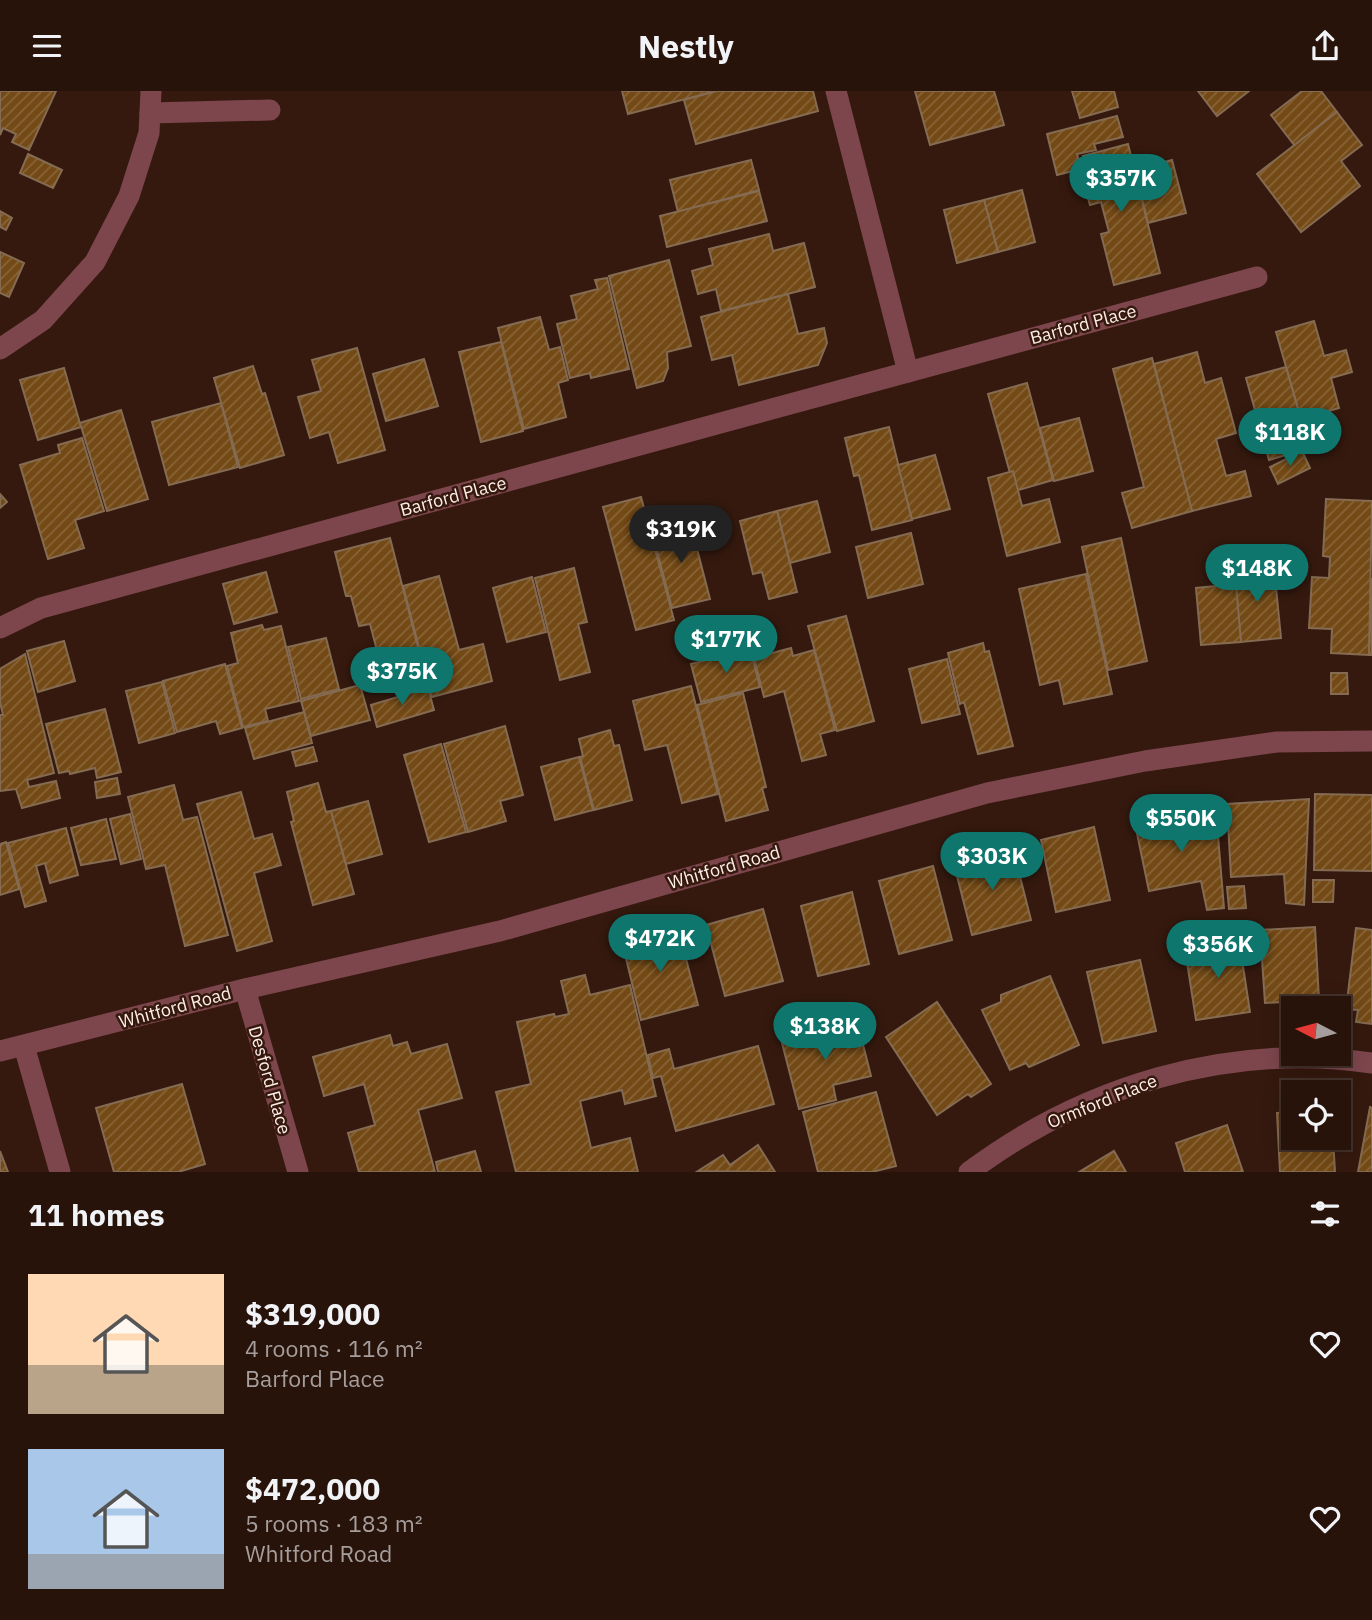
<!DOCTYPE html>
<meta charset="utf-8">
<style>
body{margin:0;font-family:"IBM Plex Sans",sans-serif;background:#342018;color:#f1f3f6;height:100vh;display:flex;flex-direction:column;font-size:26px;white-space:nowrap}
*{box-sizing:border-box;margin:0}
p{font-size:23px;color:#a59e9c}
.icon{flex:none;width:38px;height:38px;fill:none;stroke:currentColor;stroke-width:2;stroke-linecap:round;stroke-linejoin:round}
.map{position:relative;height:1081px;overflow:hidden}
.side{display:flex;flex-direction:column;background:#28130a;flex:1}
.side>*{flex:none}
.needle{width:46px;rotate:276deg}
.buttons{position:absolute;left:1281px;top:905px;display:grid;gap:14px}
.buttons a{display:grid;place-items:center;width:70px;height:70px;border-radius:0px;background:#28130a;box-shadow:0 4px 18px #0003,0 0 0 2px #44322b;font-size:35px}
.price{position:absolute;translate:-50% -60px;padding:0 16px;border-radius:24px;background:#0f766e;color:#fff;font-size:23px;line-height:46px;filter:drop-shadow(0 2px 4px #0008)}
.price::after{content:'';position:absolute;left:50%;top:42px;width:21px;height:16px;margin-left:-10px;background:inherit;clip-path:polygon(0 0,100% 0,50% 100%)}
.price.active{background:#222;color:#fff}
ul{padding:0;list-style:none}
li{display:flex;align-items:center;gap:21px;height:175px;padding:0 28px}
li span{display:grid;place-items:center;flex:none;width:196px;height:140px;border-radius:0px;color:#555}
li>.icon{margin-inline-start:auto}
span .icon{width:84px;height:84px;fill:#fffc;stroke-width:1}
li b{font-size:30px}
h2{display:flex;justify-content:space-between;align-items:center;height:84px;padding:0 28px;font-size:30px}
header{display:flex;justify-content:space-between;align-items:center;height:91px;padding:0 28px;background:#28130a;font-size:32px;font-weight:700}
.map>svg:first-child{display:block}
.building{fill:url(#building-hatch);stroke:#846b52;stroke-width:2}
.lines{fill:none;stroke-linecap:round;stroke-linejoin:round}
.minor{stroke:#7d464d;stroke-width:21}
.labels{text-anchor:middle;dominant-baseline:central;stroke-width:5;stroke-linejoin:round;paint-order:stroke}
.street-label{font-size:18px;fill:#ffeee8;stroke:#35190e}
</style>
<header><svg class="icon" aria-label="menu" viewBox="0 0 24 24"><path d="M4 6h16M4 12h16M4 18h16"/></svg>Nestly<svg class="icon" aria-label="share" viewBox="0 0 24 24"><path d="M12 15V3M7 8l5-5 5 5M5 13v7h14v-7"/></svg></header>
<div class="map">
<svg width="1372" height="1081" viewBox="0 0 1372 1081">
<defs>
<pattern id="building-hatch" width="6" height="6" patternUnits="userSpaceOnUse" patternTransform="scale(1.75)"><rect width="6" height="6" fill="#734915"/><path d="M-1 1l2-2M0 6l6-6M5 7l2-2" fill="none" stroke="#886437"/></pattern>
</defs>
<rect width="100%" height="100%" fill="#35190e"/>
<g class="building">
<path d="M 0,0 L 56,0 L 29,59 L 12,51 L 16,43 L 3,37 L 0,44 Z"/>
<path d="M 622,0 L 716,0 L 628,23 Z"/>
<path d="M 717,0 L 813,0 L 818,20 L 696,53 L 684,9 Z"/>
<path d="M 915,0 L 994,0 L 1004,34 L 930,54 Z"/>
<path d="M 1072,0 L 1114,0 L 1118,16 L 1080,27 Z"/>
<path d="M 1198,0 L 1249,0 L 1217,25 Z"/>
<path d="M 1302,0 L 1321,0 L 1337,21 L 1295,55 L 1271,24 Z"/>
<path d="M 1337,21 L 1362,54 L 1341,70 L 1360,95 L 1301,141 L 1257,83 Z"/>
<path d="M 1117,25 L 1123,46 L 1094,53 L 1096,59 L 1077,63 L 1081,78 L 1057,84 L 1047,43 Z"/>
<path d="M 1128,53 L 1160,182 L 1114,194 L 1101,143 L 1109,141 L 1101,111 L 1090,114 L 1084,93 L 1090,91 L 1083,65 Z"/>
<path d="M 28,63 L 62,79 L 53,97 L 20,82 Z"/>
<path d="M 751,69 L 759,99 L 678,121 L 670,89 Z"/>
<path d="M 1172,69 L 1186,122 L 1148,132 L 1135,79 Z"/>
<path d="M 1022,99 L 1035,151 L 998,161 L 984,109 Z"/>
<path d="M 759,100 L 767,130 L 667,156 L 660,125 Z"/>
<path d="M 984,109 L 998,161 L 957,172 L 944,119 Z"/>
<path d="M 0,120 L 12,127 L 6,139 L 0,136 Z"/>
<path d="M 769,143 L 773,160 L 804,152 L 815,196 L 721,220 L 716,198 L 698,203 L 692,180 L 713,174 L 709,158 Z"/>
<path d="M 0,161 L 24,172 L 9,206 L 0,202 Z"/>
<path d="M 669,169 L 691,255 L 667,261 L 668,277 L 663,290 L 637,297 L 609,185 Z"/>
<path d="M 607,187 L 629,278 L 591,287 L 590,282 L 570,287 L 557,233 L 577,228 L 571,205 L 598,198 L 595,189 Z"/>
<path d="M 788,203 L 798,243 L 824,237 L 827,252 L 818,274 L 739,294 L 732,264 L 712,269 L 701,226 Z"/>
<path d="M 540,226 L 549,259 L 560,256 L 568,289 L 558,292 L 566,326 L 524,338 L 498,237 Z"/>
<path d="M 1314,230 L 1324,265 L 1346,259 L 1352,281 L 1331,287 L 1339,317 L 1301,328 L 1276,241 Z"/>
<path d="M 501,251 L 523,340 L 481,351 L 459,261 Z"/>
<path d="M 357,257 L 385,359 L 338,372 L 329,341 L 310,347 L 298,306 L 321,300 L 312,269 Z"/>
<path d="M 1197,261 L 1205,292 L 1221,287 L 1236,342 L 1216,348 L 1226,385 L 1245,380 L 1251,405 L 1192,420 L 1154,273 Z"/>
<path d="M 1152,267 L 1192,420 L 1132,437 L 1122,402 L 1144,396 L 1113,278 Z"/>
<path d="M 424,268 L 438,315 L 386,330 L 373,283 Z"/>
<path d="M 253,275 L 262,303 L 265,302 L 284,364 L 240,377 L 214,287 Z"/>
<path d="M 1286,276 L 1309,357 L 1269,369 L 1246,287 Z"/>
<path d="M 64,277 L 81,336 L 38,349 L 20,289 Z"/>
<path d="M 1027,292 L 1053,389 L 1015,400 L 988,303 Z"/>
<path d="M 221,312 L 238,376 L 169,394 L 152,331 Z"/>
<path d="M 121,319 L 148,408 L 107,420 L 80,332 Z"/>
<path d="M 1079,327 L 1093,380 L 1054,390 L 1040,337 Z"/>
<path d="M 889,336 L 912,429 L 872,439 L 859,384 L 854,385 L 845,347 Z"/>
<path d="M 82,347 L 104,420 L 75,429 L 84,457 L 48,468 L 20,374 L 60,362 L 58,354 Z"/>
<path d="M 1302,360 L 1310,377 L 1278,393 L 1270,376 Z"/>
<path d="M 935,364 L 950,418 L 912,428 L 898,374 Z"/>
<path d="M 1013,380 L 1022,415 L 1049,408 L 1060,451 L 1007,465 L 988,387 Z"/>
<path d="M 0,403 L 7,411 L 0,417 Z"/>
<path d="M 641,406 L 674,529 L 636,539 L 603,416 Z"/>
<path d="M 1326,408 L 1372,410 L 1369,564 L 1331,562 L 1332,538 L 1309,537 L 1312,486 L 1329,487 L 1330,466 L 1323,465 Z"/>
<path d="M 817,410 L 830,461 L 790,472 L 777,420 Z"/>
<path d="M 777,420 L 797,501 L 769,508 L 762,481 L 753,483 L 740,430 Z"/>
<path d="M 690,431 L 710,508 L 672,517 L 652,441 Z"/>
<path d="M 911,442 L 923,493 L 868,507 L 856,456 Z"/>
<path d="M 390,447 L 422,572 L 383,582 L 370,533 L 359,535 L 351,505 L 346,505 L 335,461 Z"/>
<path d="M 1121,447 L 1147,570 L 1108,579 L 1082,456 Z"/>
<path d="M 1274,476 L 1281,547 L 1241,551 L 1234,480 Z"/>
<path d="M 574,477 L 587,531 L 578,533 L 590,581 L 560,589 L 535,487 Z"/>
<path d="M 266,481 L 277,521 L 234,533 L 223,493 Z"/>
<path d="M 1086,483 L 1112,603 L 1064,613 L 1059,589 L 1040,594 L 1019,498 Z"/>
<path d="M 439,485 L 459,559 L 483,553 L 492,590 L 432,606 L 403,495 Z"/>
<path d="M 532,486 L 546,541 L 507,551 L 493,497 Z"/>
<path d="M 1372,487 L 1372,564 L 1369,564 Z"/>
<path d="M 1236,493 L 1241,551 L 1201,554 L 1196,497 Z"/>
<path d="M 846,525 L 874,630 L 837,640 L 808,535 Z"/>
<path d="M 262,534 L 264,539 L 281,535 L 299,610 L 265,618 L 268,630 L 243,636 L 227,575 L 238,572 L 231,542 Z"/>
<path d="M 326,547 L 339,598 L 301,608 L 288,556 Z"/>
<path d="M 64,550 L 75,590 L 38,601 L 27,560 Z"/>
<path d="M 983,552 L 985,561 L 989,560 L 1013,655 L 978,663 L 964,611 L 960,613 L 948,562 Z"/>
<path d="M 791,557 L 793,565 L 814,559 L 835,639 L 820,643 L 826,664 L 802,670 L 784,600 L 764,606 L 754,567 Z"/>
<path d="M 750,558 L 760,596 L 701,611 L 691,573 Z"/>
<path d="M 25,563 L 54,682 L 27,689 L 29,696 L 56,690 L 60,707 L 22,717 L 16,698 L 0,700 L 0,624 L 3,624 L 0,611 L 0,578 Z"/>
<path d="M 947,568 L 960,623 L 922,632 L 909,578 Z"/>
<path d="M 225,573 L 242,637 L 220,643 L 216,630 L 177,641 L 163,590 Z"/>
<path d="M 1331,582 L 1347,582 L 1348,603 L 1331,603 Z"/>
<path d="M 162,591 L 175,642 L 139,652 L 126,600 Z"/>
<path d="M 360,594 L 370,629 L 311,645 L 301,610 Z"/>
<path d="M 691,595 L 718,703 L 682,712 L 667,654 L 645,659 L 633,610 Z"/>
<path d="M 428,597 L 434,619 L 377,636 L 371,614 Z"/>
<path d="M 743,602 L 766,696 L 762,697 L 768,719 L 726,730 L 697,614 Z"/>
<path d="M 105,618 L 121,681 L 97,687 L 95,677 L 70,683 L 69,680 L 59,682 L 46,633 Z"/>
<path d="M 304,621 L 312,652 L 254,668 L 245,637 Z"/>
<path d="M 505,635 L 523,704 L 500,710 L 506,730 L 468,741 L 444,653 Z"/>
<path d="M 610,639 L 614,655 L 619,654 L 632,709 L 594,719 L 580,666 L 583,665 L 579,648 Z"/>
<path d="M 441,653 L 466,741 L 429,751 L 404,664 Z"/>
<path d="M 313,656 L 317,670 L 296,675 L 292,661 Z"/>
<path d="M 579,666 L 593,719 L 555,729 L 541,676 Z"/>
<path d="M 117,687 L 120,703 L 97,707 L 95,691 Z"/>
<path d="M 318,692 L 326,721 L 331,720 L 354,803 L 313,814 L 291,731 L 294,730 L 287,701 Z"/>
<path d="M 174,694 L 183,729 L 197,726 L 228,844 L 185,855 L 165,774 L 146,778 L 128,706 Z"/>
<path d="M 241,701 L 254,748 L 272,743 L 281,774 L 254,782 L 272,850 L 237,860 L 197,713 Z"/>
<path d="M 1315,703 L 1372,704 L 1372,780 L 1314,779 Z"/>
<path d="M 1309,708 L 1304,814 L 1286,812 L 1284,783 L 1231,786 L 1227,713 Z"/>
<path d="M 368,710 L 382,763 L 346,773 L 331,720 Z"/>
<path d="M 1188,717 L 1192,737 L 1217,733 L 1224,817 L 1207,819 L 1201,790 L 1149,800 L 1134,728 Z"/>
<path d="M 130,723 L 141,768 L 121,773 L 110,728 Z"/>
<path d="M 106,728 L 116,768 L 81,774 L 71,737 Z"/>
<path d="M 1094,736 L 1110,809 L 1056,821 L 1041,749 Z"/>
<path d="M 66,737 L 78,784 L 50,792 L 45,772 L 36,775 L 46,810 L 25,816 L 8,752 Z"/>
<path d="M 6,751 L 19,798 L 0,804 L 0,753 Z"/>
<path d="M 1013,758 L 1031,829 L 972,844 L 954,773 Z"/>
<path d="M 933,775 L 952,849 L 899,863 L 879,790 Z"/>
<path d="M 1313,789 L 1334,789 L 1333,811 L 1313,811 Z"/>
<path d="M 1244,795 L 1246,817 L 1229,818 L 1227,796 Z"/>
<path d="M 852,801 L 869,873 L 818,885 L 801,815 Z"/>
<path d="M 763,818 L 783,890 L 725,905 L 706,834 Z"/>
<path d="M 1315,836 L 1319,909 L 1265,912 L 1260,839 Z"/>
<path d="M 678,837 L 698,914 L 641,929 L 622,851 Z"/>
<path d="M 1356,837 L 1372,839 L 1372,933 L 1356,931 L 1358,919 L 1346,918 Z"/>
<path d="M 1239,849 L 1250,921 L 1196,929 L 1185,858 Z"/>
<path d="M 1140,869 L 1156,940 L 1103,952 L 1087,881 Z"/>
<path d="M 585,884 L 590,904 L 630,894 L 656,1005 L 625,1013 L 622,999 L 580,1010 L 591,1057 L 630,1047 L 638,1081 L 516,1081 L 496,1001 L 531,993 L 517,931 L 554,923 L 555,926 L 569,923 L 561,890 Z"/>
<path d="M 1050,885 L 1079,954 L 1029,976 L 1026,972 L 1010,979 L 982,919 L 1001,911 L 1001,904 Z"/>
<path d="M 937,911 L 991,993 L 971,1006 L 968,1003 L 937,1024 L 886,946 Z"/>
<path d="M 857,930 L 871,985 L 833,994 L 836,1009 L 799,1018 L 781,948 Z"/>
<path d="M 390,944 L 393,955 L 407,951 L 411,963 L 447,953 L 462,1007 L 418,1019 L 435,1081 L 359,1081 L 348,1042 L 375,1034 L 364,993 L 324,1005 L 313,966 Z"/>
<path d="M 758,955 L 774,1013 L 676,1040 L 661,985 L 653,987 L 648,964 L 669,958 L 674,978 Z"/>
<path d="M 182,993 L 205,1073 L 178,1081 L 114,1081 L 96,1017 Z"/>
<path d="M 876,1001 L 896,1075 L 872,1081 L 818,1081 L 803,1021 Z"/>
<path d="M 1370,1016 L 1372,1017 L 1372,1081 L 1358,1081 Z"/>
<path d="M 1293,1021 L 1293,1046 L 1333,1046 L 1335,1081 L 1280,1081 L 1277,1022 Z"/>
<path d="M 1227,1034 L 1243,1081 L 1185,1081 L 1176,1052 Z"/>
<path d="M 758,1054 L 775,1081 L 698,1080 L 723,1064 L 730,1074 Z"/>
<path d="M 0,1060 L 8,1081 L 0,1081 Z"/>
<path d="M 475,1060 L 481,1081 L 438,1081 L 436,1071 Z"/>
<path d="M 1114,1060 L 1126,1081 L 1079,1081 Z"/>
</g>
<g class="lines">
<g class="minor">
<path d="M 836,0 L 908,281"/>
<path d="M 150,22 L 270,19"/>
<path d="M 0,258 L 43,229 L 95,171 L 129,105 L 149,42 L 151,0"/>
<path d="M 0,537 L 41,517 L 1257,186"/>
<path d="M 245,898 L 298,1081"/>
<path d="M 24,955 L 60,1081"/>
<path d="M 0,960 L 245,898 L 500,840 L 987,702 L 1145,670 L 1277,651 L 1372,650"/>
<path d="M 969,1081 C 1084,995 1228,951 1372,972"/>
</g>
</g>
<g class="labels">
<g class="street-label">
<text transform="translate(1083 233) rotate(-15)">Barford Place</text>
<text transform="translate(453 405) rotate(-15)">Barford Place</text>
<text transform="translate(724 776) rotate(-16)">Whitford Road</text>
<text transform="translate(175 916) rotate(-15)">Whitford Road</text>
<text transform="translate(270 989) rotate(74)">Desford Place</text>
<text transform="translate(1102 1010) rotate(-22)">Ormford Place</text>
</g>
</g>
</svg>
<div class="buttons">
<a><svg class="needle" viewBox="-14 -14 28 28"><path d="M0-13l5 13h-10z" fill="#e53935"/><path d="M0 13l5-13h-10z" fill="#a59e9c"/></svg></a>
<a><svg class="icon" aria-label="locate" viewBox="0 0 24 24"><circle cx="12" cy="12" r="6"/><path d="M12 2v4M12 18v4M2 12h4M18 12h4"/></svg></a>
</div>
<b class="price" style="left:1121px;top:123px">$357K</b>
<b class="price" style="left:1290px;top:377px">$118K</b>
<b class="price active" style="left:681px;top:474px">$319K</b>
<b class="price" style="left:1257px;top:513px">$148K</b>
<b class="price" style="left:726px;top:584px">$177K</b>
<b class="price" style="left:402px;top:616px">$375K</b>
<b class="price" style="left:1181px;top:763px">$550K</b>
<b class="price" style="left:992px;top:801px">$303K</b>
<b class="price" style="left:660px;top:883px">$472K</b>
<b class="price" style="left:1218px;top:889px">$356K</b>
<b class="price" style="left:825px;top:971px">$138K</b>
</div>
<section class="side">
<h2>11 homes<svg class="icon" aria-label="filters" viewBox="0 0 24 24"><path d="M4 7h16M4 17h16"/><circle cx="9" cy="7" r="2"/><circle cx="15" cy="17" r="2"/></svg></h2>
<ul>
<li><span style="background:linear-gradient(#ffd9b3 65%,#b9a48a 0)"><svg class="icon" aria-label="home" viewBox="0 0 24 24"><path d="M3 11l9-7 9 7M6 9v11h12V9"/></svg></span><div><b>$319,000</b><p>4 rooms · 116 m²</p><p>Barford Place</p></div><svg class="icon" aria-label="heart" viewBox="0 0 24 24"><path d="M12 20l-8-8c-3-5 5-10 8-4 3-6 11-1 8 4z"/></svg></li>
<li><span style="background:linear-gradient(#a9c7e8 75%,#9aa5b1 0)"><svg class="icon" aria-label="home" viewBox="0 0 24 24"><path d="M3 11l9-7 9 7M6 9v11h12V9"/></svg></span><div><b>$472,000</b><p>5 rooms · 183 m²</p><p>Whitford Road</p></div><svg class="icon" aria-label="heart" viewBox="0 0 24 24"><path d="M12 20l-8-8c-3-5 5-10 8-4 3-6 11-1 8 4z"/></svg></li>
</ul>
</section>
